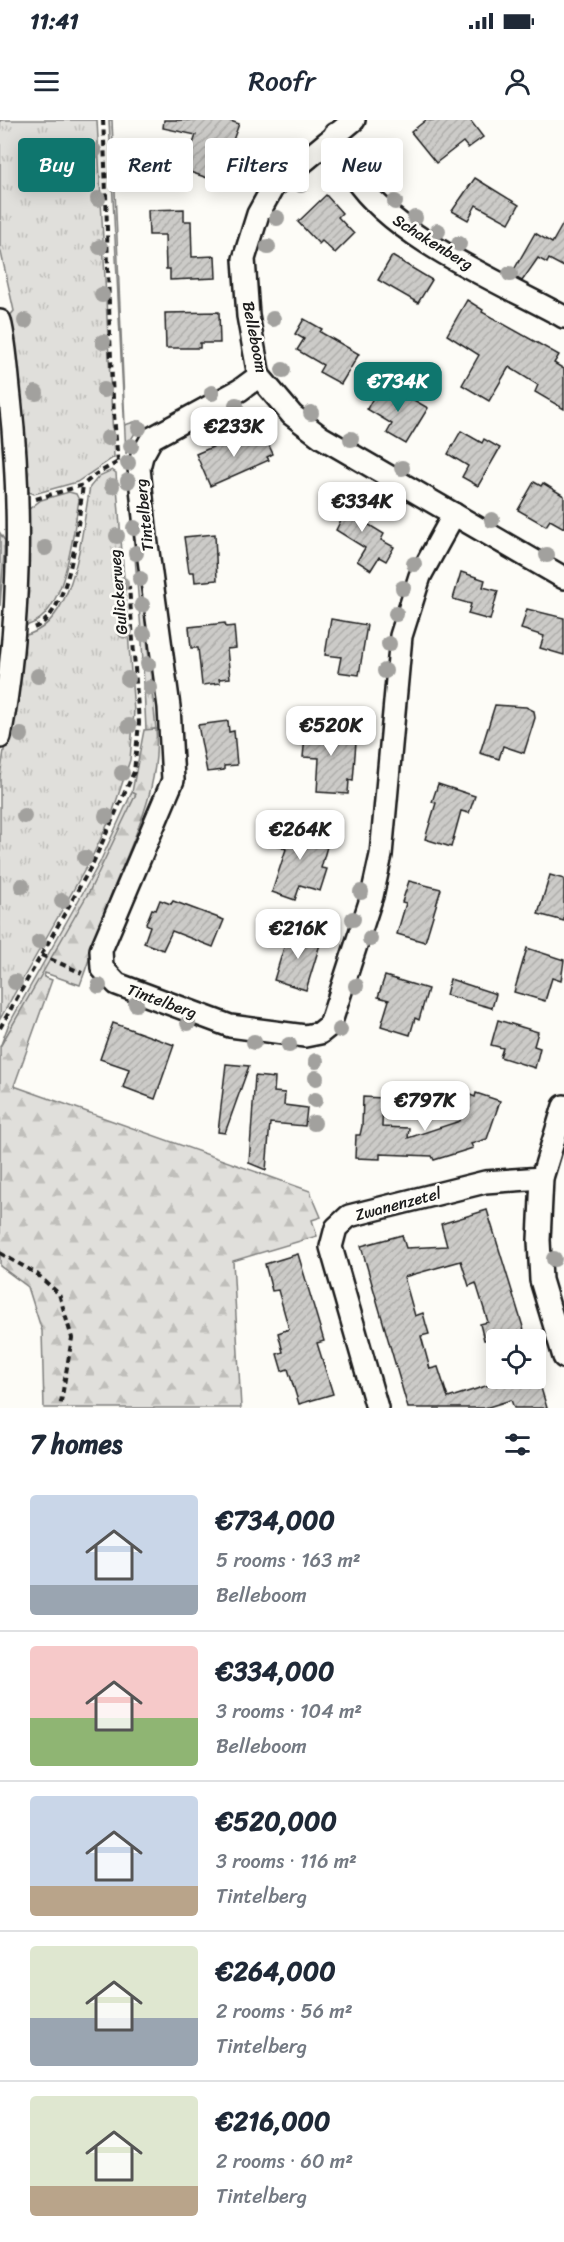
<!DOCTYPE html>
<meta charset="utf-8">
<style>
body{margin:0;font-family:Sriracha,sans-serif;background:#f2f2f3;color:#1f2937;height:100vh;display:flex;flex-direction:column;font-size:22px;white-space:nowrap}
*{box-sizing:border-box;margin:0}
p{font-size:20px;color:#747a83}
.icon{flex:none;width:33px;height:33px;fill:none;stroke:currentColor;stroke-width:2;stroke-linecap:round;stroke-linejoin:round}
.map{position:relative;height:1288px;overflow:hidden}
.details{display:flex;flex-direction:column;background:#fff;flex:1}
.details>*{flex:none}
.top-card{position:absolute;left:18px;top:18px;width:528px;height:54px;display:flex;gap:12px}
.fabs{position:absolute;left:486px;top:1209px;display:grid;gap:12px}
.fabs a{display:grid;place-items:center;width:60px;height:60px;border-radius:6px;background:#fff;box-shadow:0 3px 15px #0003;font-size:30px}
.price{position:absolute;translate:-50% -51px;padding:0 14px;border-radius:12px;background:#fff;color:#222;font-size:20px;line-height:39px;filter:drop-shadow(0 2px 3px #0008)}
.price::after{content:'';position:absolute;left:50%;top:36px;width:18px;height:14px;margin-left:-9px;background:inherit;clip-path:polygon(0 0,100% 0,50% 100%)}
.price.current{background:#0f766e;color:#fff}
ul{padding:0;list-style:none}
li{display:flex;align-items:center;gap:18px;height:150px;padding:0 30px}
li+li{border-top:2px solid #e0e1e3}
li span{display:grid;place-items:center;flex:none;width:168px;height:120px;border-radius:6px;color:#555}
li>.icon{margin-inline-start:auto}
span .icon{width:72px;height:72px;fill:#fffc;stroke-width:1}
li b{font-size:26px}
h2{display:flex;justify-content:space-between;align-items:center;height:72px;padding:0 30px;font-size:26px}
.pill{padding:0 21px;border-radius:6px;background:#fff;box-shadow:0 3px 15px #0003;font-size:21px;line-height:54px}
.pill.current{background:#0f766e;color:#fff}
.status{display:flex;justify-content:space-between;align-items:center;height:42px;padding:0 30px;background:#fff;direction:ltr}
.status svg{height:16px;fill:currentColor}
header{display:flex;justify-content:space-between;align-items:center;height:78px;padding:0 30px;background:#fff;font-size:27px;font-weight:600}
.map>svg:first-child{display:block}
.grass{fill:url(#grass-tufts);stroke:#7e7e7c;stroke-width:1.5}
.forest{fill:url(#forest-firs);stroke:#7e7e7c;stroke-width:1.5}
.building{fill:url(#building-hatch);stroke:#1c1c1c;stroke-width:1.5}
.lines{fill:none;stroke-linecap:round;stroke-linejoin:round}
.minor-casing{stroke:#1c1c1c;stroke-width:26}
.path{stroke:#1c1c1c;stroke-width:4;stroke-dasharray:6 4.5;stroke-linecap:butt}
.minor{stroke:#fdfcf7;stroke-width:21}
.tree{fill:#a2a19e}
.labels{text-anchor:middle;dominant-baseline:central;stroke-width:5;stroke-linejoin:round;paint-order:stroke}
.street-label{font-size:16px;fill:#1c1c1c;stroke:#fdfcf7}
</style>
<div class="status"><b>11:41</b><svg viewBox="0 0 49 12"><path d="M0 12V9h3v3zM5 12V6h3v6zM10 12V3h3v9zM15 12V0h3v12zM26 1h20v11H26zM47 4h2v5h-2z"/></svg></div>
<header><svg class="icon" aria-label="menu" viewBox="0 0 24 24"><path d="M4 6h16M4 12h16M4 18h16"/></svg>Roofr<svg class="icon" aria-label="person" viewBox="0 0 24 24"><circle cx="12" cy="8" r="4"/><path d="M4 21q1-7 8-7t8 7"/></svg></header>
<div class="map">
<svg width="564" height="1288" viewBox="0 0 564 1288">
<defs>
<pattern id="grass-tufts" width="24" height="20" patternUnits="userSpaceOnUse" patternTransform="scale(1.5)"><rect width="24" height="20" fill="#e0dfdb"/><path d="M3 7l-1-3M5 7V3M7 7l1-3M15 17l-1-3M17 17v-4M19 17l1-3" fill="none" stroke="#c0bfbb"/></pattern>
<pattern id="forest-firs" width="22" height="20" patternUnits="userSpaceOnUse" patternTransform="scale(1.5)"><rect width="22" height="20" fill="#e0dfdb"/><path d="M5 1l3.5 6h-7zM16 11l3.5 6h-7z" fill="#c0bfbb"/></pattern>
<pattern id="building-hatch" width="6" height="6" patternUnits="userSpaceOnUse" patternTransform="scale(1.5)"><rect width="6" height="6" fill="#cccbc8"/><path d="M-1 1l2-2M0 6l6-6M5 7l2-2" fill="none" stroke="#afaeab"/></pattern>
</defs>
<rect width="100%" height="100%" fill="#fdfcf7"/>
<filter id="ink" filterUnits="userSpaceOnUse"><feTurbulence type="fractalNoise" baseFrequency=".0167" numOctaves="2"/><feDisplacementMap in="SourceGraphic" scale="12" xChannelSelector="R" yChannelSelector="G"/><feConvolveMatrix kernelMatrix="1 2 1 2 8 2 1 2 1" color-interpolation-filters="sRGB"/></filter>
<g filter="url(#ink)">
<g class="grass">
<path d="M 0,0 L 97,0 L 114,337 L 77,362 L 34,374 L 27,371 L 18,257 L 5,201 L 14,191 L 0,128 Z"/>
<path d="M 109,0 L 112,0 L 125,305 L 137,301 L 139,307 L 128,324 L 126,334 Z"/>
<path d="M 129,340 L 156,609 L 146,610 L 142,522 L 127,341 Z"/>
<path d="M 112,350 L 116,353 L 134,592 L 130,640 L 111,697 L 92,737 L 0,899 L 0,656 L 22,516 C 77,507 81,411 90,367 L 99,356 Z"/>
<path d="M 69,372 L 76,374 L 79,380 C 73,412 66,502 23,506 L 28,390 L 41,380 Z"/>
<path d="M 0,413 L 5,421 L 0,486 Z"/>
<path d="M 132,672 L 136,674 C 100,762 48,844 0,927 L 8,906 L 100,742 Z"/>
</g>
<path class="forest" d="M 156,609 C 161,669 132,722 110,777 C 99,806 91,836 80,865 L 45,853 L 44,857 L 52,860 L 14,966 L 310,1071 L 321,1097 L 312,1100 L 317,1116 L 233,1141 L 241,1288 L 44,1288 L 42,1211 L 28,1167 L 0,1146 L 0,927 L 90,770 L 136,674 L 132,672 L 144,610 Z"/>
<g class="building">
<path d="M 164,0 L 228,0 L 239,4 L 227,36 L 243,42 L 234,67 L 184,50 L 196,15 L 163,8 Z"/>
<path d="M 426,0 L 470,0 L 483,17 L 468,28 L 463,22 L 436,43 L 411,12 Z"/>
<path d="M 475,58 L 519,85 L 509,103 L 476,85 L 468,100 L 452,91 Z"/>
<path d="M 326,75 L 342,93 L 338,97 L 354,114 L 335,133 L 322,121 L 319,124 L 298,102 Z"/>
<path d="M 184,89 L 184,101 L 191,101 L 192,137 L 215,136 L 216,158 L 170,160 L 170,149 L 166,149 L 165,115 L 149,115 L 148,90 Z"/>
<path d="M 564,102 L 564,147 L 549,139 L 547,143 L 538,138 L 522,161 L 511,155 L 535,113 L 552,123 Z"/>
<path d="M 392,136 L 432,160 L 418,183 L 378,160 Z"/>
<path d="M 467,180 L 483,190 L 482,192 L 559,235 L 554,243 L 564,249 L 564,289 L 535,272 L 538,265 L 509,247 L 489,281 L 462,265 L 479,235 L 447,215 Z"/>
<path d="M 219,192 L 220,223 L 200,223 L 200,228 L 166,228 L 165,193 Z"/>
<path d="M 304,199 L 322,209 L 320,212 L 359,234 L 341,264 L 319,252 L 323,245 L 297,230 L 304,219 L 295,214 Z"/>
<path d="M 380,265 L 402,278 L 405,275 L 428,288 L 406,324 L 387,313 L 392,304 L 367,289 Z"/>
<path d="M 461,311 L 482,323 L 484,319 L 500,328 L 478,366 L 462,357 L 468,346 L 448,334 Z"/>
<path d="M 263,313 L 273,334 L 267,337 L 269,340 L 210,366 L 196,334 L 240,315 L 243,322 Z"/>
<path d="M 534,362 L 541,366 L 543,363 L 564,376 L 564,408 L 550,400 L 546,406 L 518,390 Z"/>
<path d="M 355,378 L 369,387 L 361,400 L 384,414 L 381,420 L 394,427 L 386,441 L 379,437 L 371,450 L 357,441 L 365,428 L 336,410 L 341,400 L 334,396 L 344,380 L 351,384 Z"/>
<path d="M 215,414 L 217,460 L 195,462 L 194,452 L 189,452 L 184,417 Z"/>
<path d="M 461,452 L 485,460 L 483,467 L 498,471 L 490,500 L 468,494 L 471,484 L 453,479 Z"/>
<path d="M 527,489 L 564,498 L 564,535 L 540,528 L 544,516 L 521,509 Z"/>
<path d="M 331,499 L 367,505 L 359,555 L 338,552 L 341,537 L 325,535 Z"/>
<path d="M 225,503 L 226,507 L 234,506 L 236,528 L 227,529 L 230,558 L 219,559 L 220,563 L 202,565 L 198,528 L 191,528 L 189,507 Z"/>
<path d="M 495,585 L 526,587 L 534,591 L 535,598 L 524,633 L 503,626 L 499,639 L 480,633 Z"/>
<path d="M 312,600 L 339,601 L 336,621 L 356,622 L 353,661 L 349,660 L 348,674 L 317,672 L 319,638 L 303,637 L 305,617 L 311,617 Z"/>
<path d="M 228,601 L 229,612 L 234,611 L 237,645 L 224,646 L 224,650 L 207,652 L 198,605 Z"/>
<path d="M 438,664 L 475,676 L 469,693 L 461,691 L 451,727 L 425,719 L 436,683 L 432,682 Z"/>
<path d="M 303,704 L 320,709 L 317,719 L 328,723 L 321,748 L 327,749 L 320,771 L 300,765 L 295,780 L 272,772 L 286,729 L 277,725 L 283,706 L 301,712 Z"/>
<path d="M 550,755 L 564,759 L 564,801 L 538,794 Z"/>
<path d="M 409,761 L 441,769 L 425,822 L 397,814 L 406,783 L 402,782 Z"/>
<path d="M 160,780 L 171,784 L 173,781 L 224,800 L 213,827 L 172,811 L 163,830 L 144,823 L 150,806 L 146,804 L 152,789 L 156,790 Z"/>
<path d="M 289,811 L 321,821 L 306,870 L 274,860 Z"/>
<path d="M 527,828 L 564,840 L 561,861 L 552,858 L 545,881 L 514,872 Z"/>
<path d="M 385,856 L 428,869 L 419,900 L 415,898 L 410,915 L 381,906 L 389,880 L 378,877 Z"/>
<path d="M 450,859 L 496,874 L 492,888 L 446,875 Z"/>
<path d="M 498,900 L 538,912 L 534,926 L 540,928 L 535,948 L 500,937 L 503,928 L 491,925 Z"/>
<path d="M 113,903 L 174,925 L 155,979 L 123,967 L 129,949 L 100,939 Z"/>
<path d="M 226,944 L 249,946 L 225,1013 L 218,1012 Z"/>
<path d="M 255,956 L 275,958 L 274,972 L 285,973 L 284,985 L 307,988 L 305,1006 L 270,1003 L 266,1050 L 249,1043 Z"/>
<path d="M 476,973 L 500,981 L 487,1019 L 471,1024 L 473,1028 L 434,1040 L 432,1036 L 380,1034 L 380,1039 L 355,1038 L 356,1015 L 360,1015 L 362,1006 L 363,977 L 383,978 L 382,1007 L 409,1008 L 408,1018 L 460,1001 L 468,974 L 475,977 Z"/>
<path d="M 487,1090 L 527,1220 L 484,1220 L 480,1204 L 488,1202 L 476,1163 L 469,1166 L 461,1141 L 404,1157 L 415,1196 L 423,1193 L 426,1204 L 429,1214 L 421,1216 L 430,1249 L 438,1247 L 448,1278 L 511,1258 L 538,1258 L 547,1288 L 514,1288 L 511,1280 L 485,1288 L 408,1288 L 361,1126 L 402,1115 L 406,1128 L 447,1126 L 441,1104 Z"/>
<path d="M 298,1134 L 324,1221 L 317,1223 L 333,1274 L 299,1284 L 288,1249 L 282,1251 L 277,1234 L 283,1232 L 278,1213 L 289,1209 L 278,1170 L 272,1171 L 265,1144 Z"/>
</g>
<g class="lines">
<defs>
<g id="minor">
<path d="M 354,0 L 273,67 L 258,94 L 244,139 L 248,196 L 259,256 L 292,295 L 321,317 L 564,458"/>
<path d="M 335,14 C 341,28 346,44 354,57 C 394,118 500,162 564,197"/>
<path d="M 0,201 C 6,226 7,252 10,278 C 22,387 20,509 0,617"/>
<path d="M 259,256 L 240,270 L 152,318 L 142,336 L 139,348 L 146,417 L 169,587 L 173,660 L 101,830 L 102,848 L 117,864 L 230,906 L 305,916 L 320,913 L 330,905 L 372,776 L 381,735 L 401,516 L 420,456 L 454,394"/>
<path d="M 564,986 L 542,1058 L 539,1120 L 541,1160 L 564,1237"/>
<path d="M 377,1288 L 331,1127 L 336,1108 L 349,1096 L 485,1062 L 542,1058"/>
</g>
</defs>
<use href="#minor" class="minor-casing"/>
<g class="path">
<path d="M 103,0 C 109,114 107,229 118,342"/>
<path d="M 36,379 L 83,365 L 96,354 L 118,342"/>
<path d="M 34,508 C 72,492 78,402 83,365"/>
<path d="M 41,835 L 82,853"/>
<path d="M 0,908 L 92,745 L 134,652 L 139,603 L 129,466"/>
<path d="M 0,1133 L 37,1154 L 59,1174 L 72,1218 L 60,1288"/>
</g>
<use href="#minor" class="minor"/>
</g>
<g class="tree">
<circle cx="94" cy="31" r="8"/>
<circle cx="377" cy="64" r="8"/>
<circle cx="301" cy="65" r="8"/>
<circle cx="98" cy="79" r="8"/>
<circle cx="395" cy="82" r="8"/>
<circle cx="277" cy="98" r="8"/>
<circle cx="415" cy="98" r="8"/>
<circle cx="438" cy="111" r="8"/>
<circle cx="459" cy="124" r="8"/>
<circle cx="100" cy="127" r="8"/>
<circle cx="268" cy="127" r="8"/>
<circle cx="510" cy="154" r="8"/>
<circle cx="102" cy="175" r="8"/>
<circle cx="273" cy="199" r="8"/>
<circle cx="25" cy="201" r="8"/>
<circle cx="103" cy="222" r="8"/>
<circle cx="283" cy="250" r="8"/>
<circle cx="104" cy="270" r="8"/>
<circle cx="36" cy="273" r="8"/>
<circle cx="212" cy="273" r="8"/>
<circle cx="236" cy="285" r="8"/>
<circle cx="311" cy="293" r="8"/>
<circle cx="139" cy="308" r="8"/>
<circle cx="108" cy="318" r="8"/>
<circle cx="351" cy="319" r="8"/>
<circle cx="131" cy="326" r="8"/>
<circle cx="128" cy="343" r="8"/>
<circle cx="402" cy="348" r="8"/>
<circle cx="128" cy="361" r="8"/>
<circle cx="112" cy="366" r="8"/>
<circle cx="492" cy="400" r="8"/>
<circle cx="134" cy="408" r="8"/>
<circle cx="117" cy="416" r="8"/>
<circle cx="45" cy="428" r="8"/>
<circle cx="136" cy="433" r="8"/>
<circle cx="547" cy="435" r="8"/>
<circle cx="414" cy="444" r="8"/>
<circle cx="140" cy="459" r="8"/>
<circle cx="121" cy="464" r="8"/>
<circle cx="403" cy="468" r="8"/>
<circle cx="142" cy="485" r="8"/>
<circle cx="396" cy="494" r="8"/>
<circle cx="125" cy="511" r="8"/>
<circle cx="144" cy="514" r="8"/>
<circle cx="389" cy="524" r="8"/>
<circle cx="148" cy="544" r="8"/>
<circle cx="385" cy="551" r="8"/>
<circle cx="38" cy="556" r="8"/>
<circle cx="128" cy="559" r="8"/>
<circle cx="150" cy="568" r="8"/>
<circle cx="129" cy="606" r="8"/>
<circle cx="21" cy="615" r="8"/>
<circle cx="122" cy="653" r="8"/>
<circle cx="24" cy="696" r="8"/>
<circle cx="106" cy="696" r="8"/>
<circle cx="85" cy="738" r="8"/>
<circle cx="22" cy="766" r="8"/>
<circle cx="361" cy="772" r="8"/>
<circle cx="62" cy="781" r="8"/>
<circle cx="353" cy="799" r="8"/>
<circle cx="370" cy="819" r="8"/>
<circle cx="39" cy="822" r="8"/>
<circle cx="15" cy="862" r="8"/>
<circle cx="99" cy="866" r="8"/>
<circle cx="356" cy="866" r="8"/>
<circle cx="136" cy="884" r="8"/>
<circle cx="188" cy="903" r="8"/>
<circle cx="340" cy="910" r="8"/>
<circle cx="254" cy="922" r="8"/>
<circle cx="289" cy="925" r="8"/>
<circle cx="316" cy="941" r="8"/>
<circle cx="316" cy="958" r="8"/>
<circle cx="315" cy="980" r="8"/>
<circle cx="314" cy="1003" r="8"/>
<circle cx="554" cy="1139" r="8"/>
</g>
</g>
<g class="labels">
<g class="street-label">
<text transform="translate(433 122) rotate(32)">Schakenberg</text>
<text transform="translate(255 217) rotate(79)">Belleboom</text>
<text transform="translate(144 395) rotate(-96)">Tintelberg</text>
<text transform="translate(118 472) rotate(-95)">Gulickerweg</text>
<text transform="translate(162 881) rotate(20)">Tintelberg</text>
<text transform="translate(398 1084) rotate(-15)">Zwanenzetel</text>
</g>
</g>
</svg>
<div class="fabs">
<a><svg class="icon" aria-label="locate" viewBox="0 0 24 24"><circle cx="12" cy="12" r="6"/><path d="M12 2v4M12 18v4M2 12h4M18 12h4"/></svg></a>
</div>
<b class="price current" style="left:398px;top:293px">€734K</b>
<b class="price" style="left:234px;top:338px">€233K</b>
<b class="price" style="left:362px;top:413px">€334K</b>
<b class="price" style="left:331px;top:637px">€520K</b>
<b class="price" style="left:300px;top:741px">€264K</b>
<b class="price" style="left:298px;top:840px">€216K</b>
<b class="price" style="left:425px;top:1012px">€797K</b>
<div class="top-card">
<a class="pill current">Buy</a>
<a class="pill">Rent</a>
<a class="pill">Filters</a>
<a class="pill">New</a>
</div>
</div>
<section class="details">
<h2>7 homes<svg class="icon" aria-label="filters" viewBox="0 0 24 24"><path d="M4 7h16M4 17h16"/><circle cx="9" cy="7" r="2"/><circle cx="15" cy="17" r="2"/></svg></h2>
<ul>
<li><span style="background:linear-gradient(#c9d6e8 75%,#9aa5b1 0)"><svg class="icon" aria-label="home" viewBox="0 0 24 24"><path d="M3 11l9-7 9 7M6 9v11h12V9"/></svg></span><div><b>€734,000</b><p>5 rooms · 163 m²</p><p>Belleboom</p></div></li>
<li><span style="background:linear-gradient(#f6c9c9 60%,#8fb573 0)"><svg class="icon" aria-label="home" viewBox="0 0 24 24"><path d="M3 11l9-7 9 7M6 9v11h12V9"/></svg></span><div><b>€334,000</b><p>3 rooms · 104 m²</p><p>Belleboom</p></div></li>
<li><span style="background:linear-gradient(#c9d6e8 75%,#b9a48a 0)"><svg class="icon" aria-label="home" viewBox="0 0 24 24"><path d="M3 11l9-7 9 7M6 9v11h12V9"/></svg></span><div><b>€520,000</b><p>3 rooms · 116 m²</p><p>Tintelberg</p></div></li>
<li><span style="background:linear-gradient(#dfe7d0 60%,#9aa5b1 0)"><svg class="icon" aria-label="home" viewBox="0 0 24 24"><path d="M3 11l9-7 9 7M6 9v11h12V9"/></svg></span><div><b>€264,000</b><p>2 rooms · 56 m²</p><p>Tintelberg</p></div></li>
<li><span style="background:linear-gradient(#dfe7d0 75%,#b9a48a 0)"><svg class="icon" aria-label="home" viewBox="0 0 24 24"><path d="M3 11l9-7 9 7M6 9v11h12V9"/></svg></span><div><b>€216,000</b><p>2 rooms · 60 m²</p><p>Tintelberg</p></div></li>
</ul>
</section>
